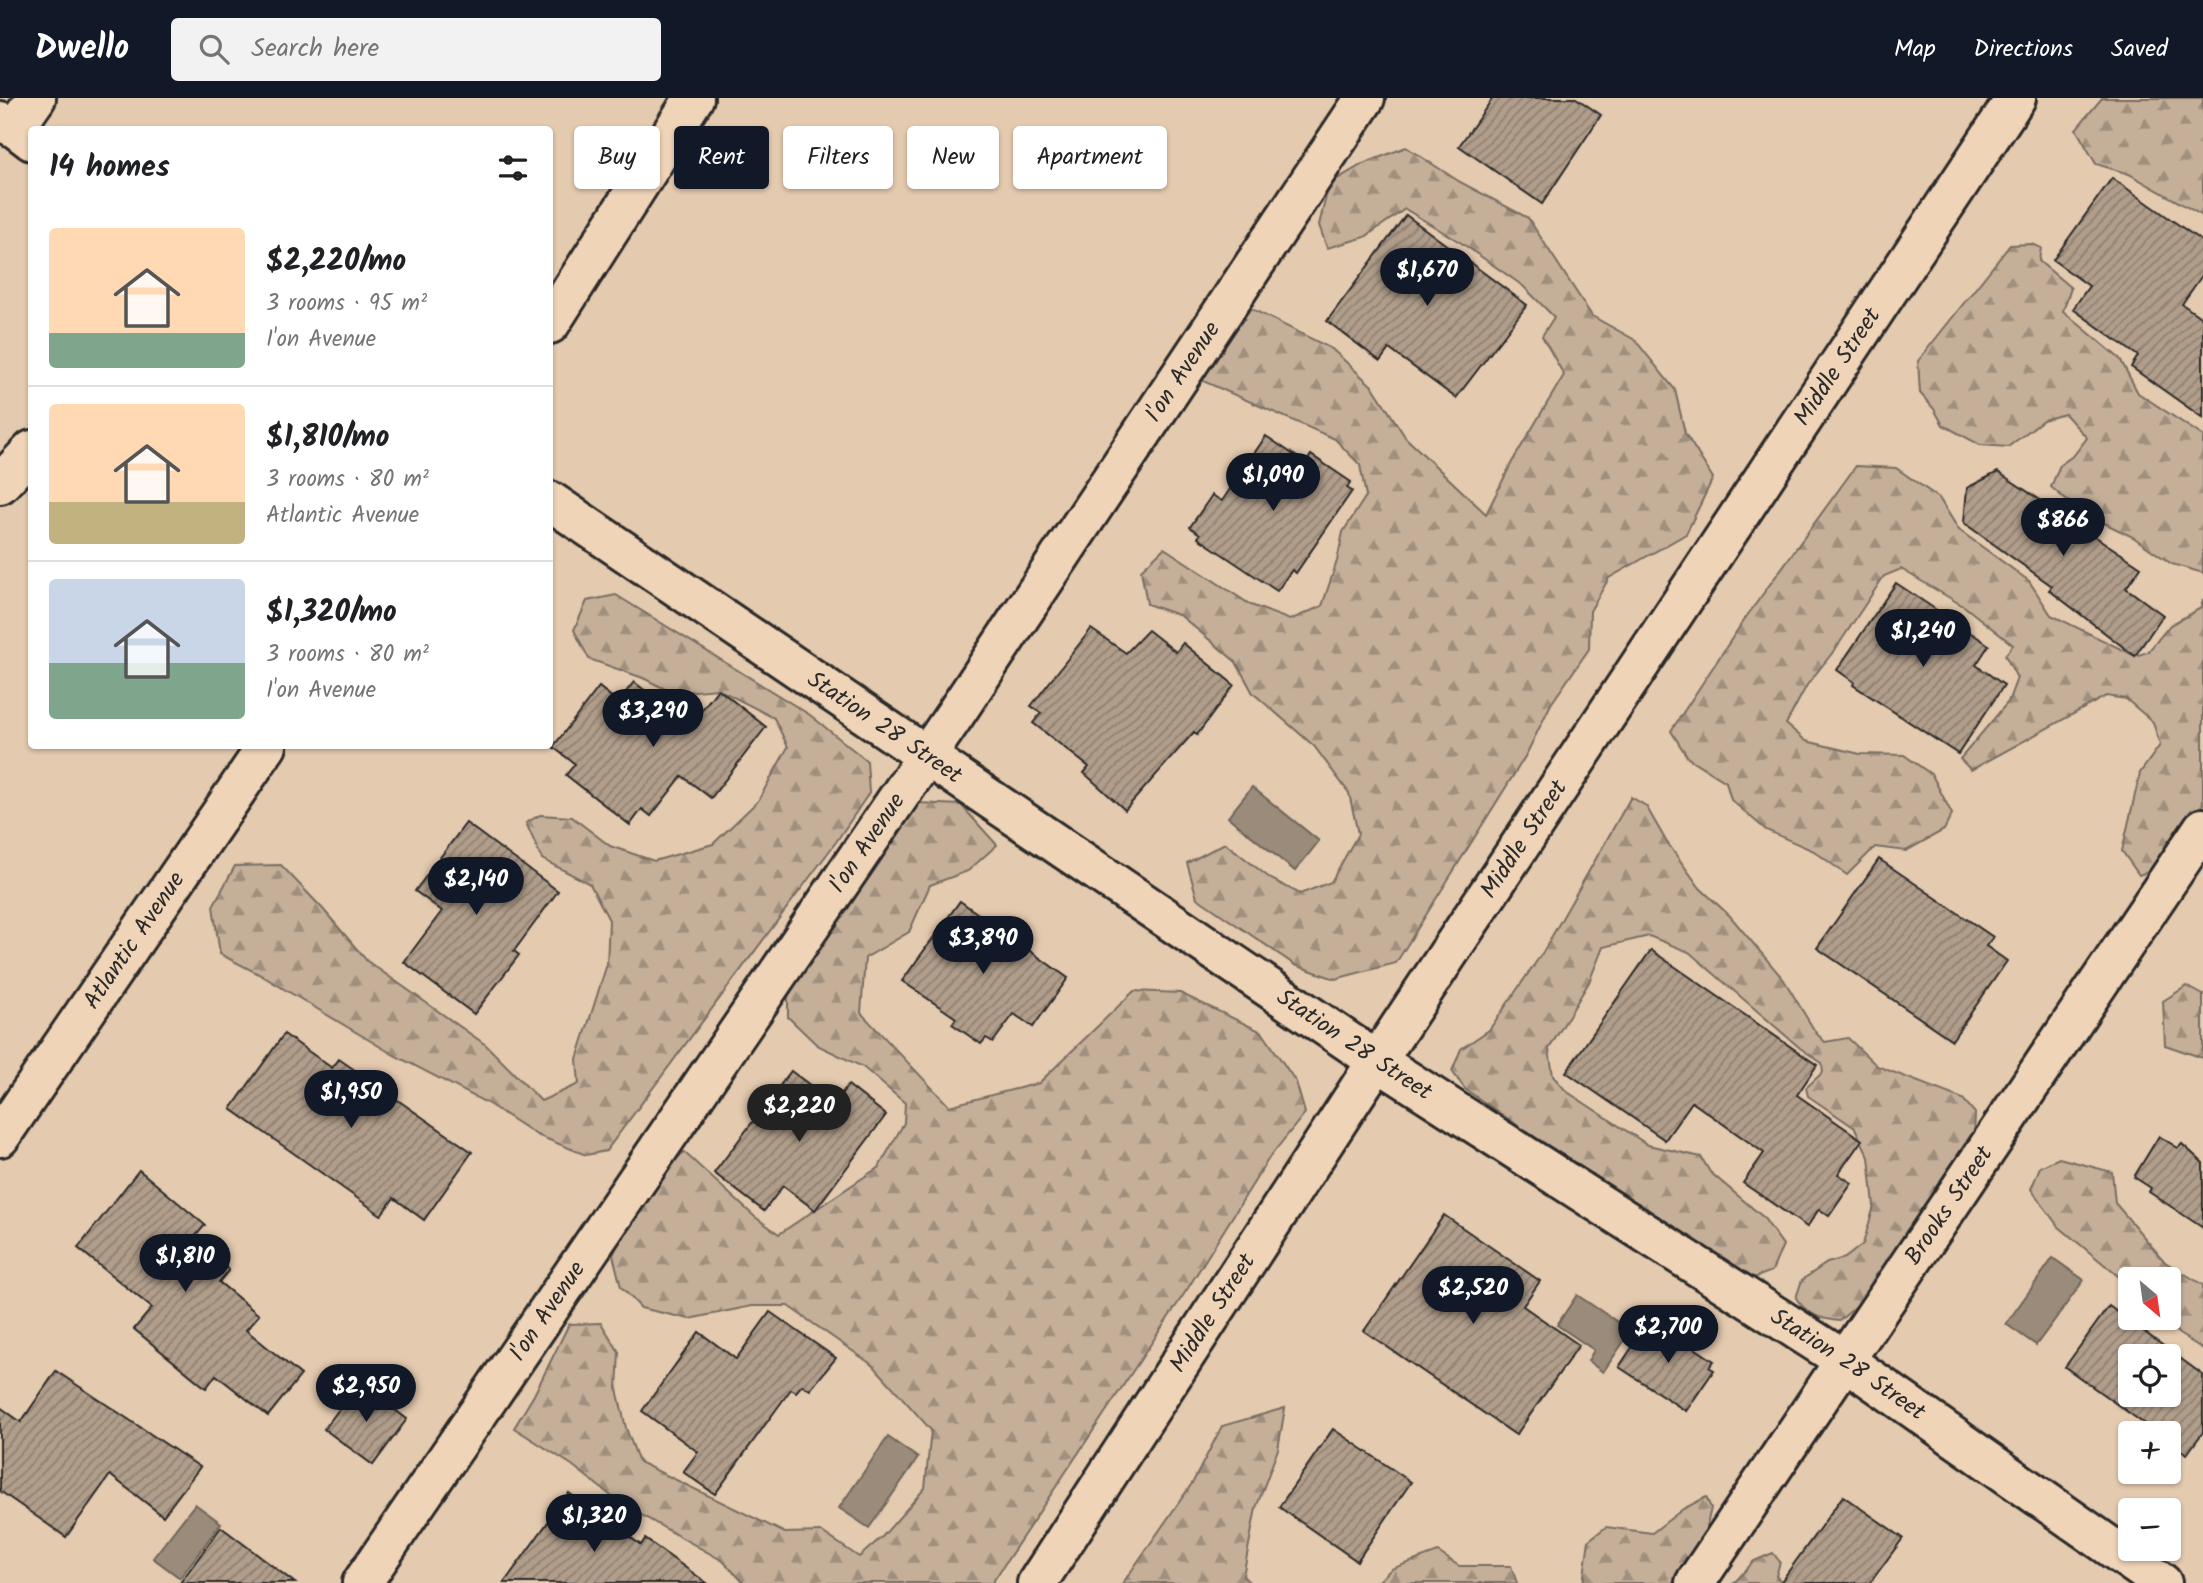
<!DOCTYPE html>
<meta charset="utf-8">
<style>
body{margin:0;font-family:Kalam,sans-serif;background:#f2f2f2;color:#202124;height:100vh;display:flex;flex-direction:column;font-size:26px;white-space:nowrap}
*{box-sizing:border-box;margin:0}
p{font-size:23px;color:#757577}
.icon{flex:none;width:38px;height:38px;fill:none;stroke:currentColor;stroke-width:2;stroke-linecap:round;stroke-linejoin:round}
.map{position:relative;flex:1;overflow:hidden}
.drawer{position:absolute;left:28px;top:28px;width:525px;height:623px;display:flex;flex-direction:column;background:#fff;border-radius:7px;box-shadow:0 2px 5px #0004}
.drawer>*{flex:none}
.top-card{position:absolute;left:574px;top:28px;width:665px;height:63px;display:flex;gap:14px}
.needle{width:46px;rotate:151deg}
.buttons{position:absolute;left:2118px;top:1169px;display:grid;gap:14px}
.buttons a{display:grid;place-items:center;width:63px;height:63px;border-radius:7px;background:#fff;box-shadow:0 2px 5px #0004;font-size:35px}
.price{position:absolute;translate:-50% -60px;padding:0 16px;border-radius:24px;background:#111827;color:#fff;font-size:23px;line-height:46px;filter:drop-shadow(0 2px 4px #0008)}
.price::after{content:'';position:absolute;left:50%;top:42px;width:21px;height:16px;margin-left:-10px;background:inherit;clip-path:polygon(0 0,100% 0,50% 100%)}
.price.selected{background:#222;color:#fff}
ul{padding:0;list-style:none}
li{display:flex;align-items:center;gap:21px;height:175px;padding:0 21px}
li+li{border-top:2px solid #e0e0e0}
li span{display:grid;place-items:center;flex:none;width:196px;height:140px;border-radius:7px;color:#555}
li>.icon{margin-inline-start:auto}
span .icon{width:84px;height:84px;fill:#fffc;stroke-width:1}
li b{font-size:30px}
h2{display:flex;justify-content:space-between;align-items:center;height:84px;padding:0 21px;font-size:30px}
.pill{padding:0 24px;border-radius:7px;background:#fff;box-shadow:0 2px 5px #0004;font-size:24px;line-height:63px}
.pill.selected{background:#111827;color:#fff}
header{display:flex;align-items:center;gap:42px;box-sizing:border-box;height:98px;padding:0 35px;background:#111827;color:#fff}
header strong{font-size:33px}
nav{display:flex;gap:38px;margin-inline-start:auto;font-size:24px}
.search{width:490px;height:63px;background:#f2f2f2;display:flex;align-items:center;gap:18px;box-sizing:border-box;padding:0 24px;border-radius:7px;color:#757577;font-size:26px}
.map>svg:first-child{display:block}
.forest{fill:url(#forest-firs);stroke:#786d62;stroke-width:2}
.water{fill:#9a8b7a;stroke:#6e655a;stroke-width:2}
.building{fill:url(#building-hatch);stroke:#2b2b2b;stroke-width:2;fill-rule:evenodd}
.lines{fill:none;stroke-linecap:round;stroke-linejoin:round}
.street-casing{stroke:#2b2b2b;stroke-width:44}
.secondary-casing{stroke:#2b2b2b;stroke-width:44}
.street{stroke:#f0d4b7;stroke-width:38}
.secondary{stroke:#f0d4b7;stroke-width:38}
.labels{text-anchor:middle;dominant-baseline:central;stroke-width:5;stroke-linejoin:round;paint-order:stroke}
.street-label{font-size:24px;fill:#2b2b2b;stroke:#f0d4b7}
</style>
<header>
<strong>Dwello</strong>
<div class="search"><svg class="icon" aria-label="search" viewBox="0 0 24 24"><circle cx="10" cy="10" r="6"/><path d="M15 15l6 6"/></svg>Search here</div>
<nav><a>Map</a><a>Directions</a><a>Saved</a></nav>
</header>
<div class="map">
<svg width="2203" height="1485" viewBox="0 0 2203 1485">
<defs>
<pattern id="forest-firs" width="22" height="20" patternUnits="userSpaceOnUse" patternTransform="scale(1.75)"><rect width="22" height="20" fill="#c5af99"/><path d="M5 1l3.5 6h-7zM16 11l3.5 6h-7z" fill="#a08f7d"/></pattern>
<pattern id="building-hatch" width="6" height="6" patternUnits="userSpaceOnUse" patternTransform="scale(1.75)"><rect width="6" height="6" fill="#b09d8a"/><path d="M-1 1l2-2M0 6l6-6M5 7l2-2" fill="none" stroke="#8f8071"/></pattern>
</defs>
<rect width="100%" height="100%" fill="#e4caaf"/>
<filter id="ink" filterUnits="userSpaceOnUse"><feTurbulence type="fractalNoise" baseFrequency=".0143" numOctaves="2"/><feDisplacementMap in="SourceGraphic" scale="14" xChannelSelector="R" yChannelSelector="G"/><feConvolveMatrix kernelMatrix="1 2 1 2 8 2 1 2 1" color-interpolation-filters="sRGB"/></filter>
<g filter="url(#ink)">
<g class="forest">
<path d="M 2102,0 L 2203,0 L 2203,118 L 2129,76 L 2096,66 L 2076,31 Z"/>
<path d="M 1406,49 L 1460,84 L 1528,120 L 1592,218 L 1635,242 L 1675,292 L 1685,335 L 1713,380 L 1686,436 L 1609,480 L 1590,513 L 1589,551 L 1551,606 L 1526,657 L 1396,865 L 1335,881 L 1295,867 L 1197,800 L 1187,765 L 1225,745 L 1271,781 L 1300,796 L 1331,784 L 1358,736 L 1349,695 L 1314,648 L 1253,595 L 1236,564 L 1181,518 L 1147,506 L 1141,472 L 1164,450 L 1251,507 L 1290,522 L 1322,508 L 1337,463 L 1343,434 L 1366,398 L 1360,367 L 1335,341 L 1203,283 L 1217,239 L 1250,210 L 1332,251 L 1373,289 L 1406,340 L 1486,416 L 1512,364 L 1564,277 L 1542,238 L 1554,219 L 1523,188 L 1463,146 L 1405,111 L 1365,139 L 1327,150 L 1319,127 L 1329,86 L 1363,66 Z"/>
<path d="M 2031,146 L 2041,150 L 2039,163 L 2071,190 L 2063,213 L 2120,261 L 2138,295 L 2203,338 L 2203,475 L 2172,466 L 2133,439 L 2098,422 L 2066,402 L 2051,389 L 2060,367 L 2074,357 L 2087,340 L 2065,316 L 2043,322 L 2008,349 L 1980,347 L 1943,327 L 1934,311 L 1920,295 L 1918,263 L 2010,147 Z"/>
<path d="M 1856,368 L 1896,370 L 1939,400 L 1959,432 L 2029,483 L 2051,517 L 2135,558 L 2148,554 L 2170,527 L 2201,510 L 2203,501 L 2203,708 L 2156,771 L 2139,777 L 2122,753 L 2140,675 L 2160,647 L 2153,624 L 2126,601 L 2106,598 L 1971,672 L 1960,661 L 2008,604 L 2017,580 L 2005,557 L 2013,547 L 1965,509 L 1901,471 L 1884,478 L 1837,549 L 1807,587 L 1786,626 L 1806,643 L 1860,656 L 1904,657 L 1932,677 L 1952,716 L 1944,732 L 1906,753 L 1875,749 L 1847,777 L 1814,753 L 1766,732 L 1731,702 L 1726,684 L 1688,660 L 1671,633 L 1744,522 Z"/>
<path d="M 616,497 L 810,617 L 867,663 L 869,695 L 836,744 L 606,1053 L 586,1057 L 537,1037 L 487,1005 L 394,957 L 259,876 L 220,856 L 213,808 L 235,768 L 281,767 L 322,810 L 367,863 L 486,947 L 541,1003 L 579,986 L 577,961 L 607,866 L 609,822 L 590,786 L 542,761 L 526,725 L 540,717 L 572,719 L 610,748 L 654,763 L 713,746 L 758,703 L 788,649 L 774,620 L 718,591 L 673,595 L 643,580 L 589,561 L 574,532 L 587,503 Z"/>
<path d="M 1631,699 L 1646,708 L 1666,743 L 1700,790 L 1730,818 L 1784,882 L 1816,935 L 1825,944 L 1848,940 L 1877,968 L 1963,1001 L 1975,1015 L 1974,1041 L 1881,1187 L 1839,1223 C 1821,1221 1807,1217 1796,1200 L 1802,1182 L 1827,1165 L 1845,1160 L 1863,1146 L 1874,1108 L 1869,1059 L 1855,1030 L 1808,998 L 1806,990 L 1823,974 L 1822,965 L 1800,950 L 1689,854 L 1649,838 L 1603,849 L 1589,884 L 1549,951 L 1553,978 L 1566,993 L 1648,1047 L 1701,1059 L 1710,1074 L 1763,1119 L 1783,1147 L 1772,1173 L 1754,1180 L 1644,1115 L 1465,991 L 1452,973 L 1461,951 L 1489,932 L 1543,854 Z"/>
<path d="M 917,705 L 961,707 L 997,747 L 968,773 L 930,787 L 909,834 L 865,860 L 861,915 L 949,1008 L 1039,985 L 1134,893 L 1180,895 L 1262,934 L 1296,984 L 1305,1015 L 1269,1060 L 1188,1190 L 992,1485 L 744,1485 L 723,1463 L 620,1405 L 572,1367 L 514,1330 L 534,1297 L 569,1226 L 601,1225 L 619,1254 L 617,1291 L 626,1330 L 639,1364 L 785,1435 L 822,1434 L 859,1459 L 883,1438 L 925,1390 L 931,1332 L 874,1268 L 788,1208 L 752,1208 L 689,1221 L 641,1210 L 621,1189 L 613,1157 L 643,1092 L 684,1054 L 755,1119 L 779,1136 L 879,1069 L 904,1025 L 905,1005 L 863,969 L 817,947 L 788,919 L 788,880 Z"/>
<path d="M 2187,888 L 2203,897 L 2203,960 L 2165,947 L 2163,903 Z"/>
<path d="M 2059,1060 L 2112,1074 L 2115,1105 L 2165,1164 L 2203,1187 L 2203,1251 L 2179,1236 L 2162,1220 L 2168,1220 L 2168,1181 L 2130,1181 L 2130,1188 L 2058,1128 L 2031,1091 L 2040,1069 Z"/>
<path d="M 1285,1310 L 1278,1351 L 1256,1410 L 1243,1478 L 1250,1485 L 1123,1485 L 1193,1384 L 1222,1328 Z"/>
<path d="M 1706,1399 L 1711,1410 L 1704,1439 L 1673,1485 L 1583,1485 L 1589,1442 L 1606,1429 L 1652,1435 L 1683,1411 Z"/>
<path d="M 1438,1454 L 1459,1468 L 1511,1468 L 1517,1485 L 1377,1485 L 1391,1471 Z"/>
<path d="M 1773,1455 L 1780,1464 L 1776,1478 L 1783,1485 L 1734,1485 L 1754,1463 Z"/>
</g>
<g class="water">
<path d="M 1252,689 L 1319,743 L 1295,773 L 1228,719 Z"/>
<path d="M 2053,1160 L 2084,1182 L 2036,1247 L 2006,1226 Z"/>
<path d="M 1577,1197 L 1631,1233 L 1603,1274 L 1588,1263 L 1594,1252 L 1557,1227 Z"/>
<path d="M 888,1339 L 918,1360 L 869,1430 L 839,1410 Z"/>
<path d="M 195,1406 L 221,1425 L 180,1480 L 153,1460 Z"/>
</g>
<g class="building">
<path d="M 1493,0 L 1576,0 L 1601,17 L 1542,106 L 1459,48 Z"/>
<path d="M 2112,80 L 2203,144 L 2203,176 L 2182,206 L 2203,221 L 2203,320 L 2131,269 L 2138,258 L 2073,211 L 2089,188 L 2053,162 Z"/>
<path d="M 1406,117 L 1527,207 L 1456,300 L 1389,251 L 1380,263 L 1327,223 Z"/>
<path d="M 1266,338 L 1306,365 L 1311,357 L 1351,384 L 1347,390 L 1352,393 L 1296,475 L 1292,472 L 1277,493 L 1198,440 L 1200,436 L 1190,429 L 1212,397 L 1222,403 Z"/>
<path d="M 1998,374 L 2141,469 L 2126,490 L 2163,517 L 2135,558 L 2049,492 L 2052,488 L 1964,425 L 1967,390 Z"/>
<path d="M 1896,485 L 1989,547 L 1976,567 L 2004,587 L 1958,656 L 1853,587 L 1854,584 L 1837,572 Z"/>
<path d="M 1091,531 L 1126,555 L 1148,532 L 1176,554 L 1183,545 L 1234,587 L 1197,637 L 1194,634 L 1125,712 L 1084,675 L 1089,669 L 1033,625 L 1041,615 L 1031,608 Z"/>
<path d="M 634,584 L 690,627 L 718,591 L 766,629 L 711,700 L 682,678 L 651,718 L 642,711 L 630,727 L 566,677 L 575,666 L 553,649 L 599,589 L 618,604 Z"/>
<path d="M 466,725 L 558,793 L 514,853 L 519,857 L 474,916 L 404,864 L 442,813 L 415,793 Z"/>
<path d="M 1879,761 L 1993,839 L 1986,848 L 2007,863 L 1952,942 L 1817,850 Z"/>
<path d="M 960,803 L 1068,880 L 1033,929 L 1014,916 L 993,944 L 986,940 L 981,946 L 952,926 L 956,920 L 902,883 Z"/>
<path d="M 1651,852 L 1817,967 L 1797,997 L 1862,1042 L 1838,1076 L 1852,1085 L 1829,1118 L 1819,1111 L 1807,1129 L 1743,1085 L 1764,1055 L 1692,1004 L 1665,1042 L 1566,974 Z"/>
<path d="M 284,936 L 332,970 L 339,961 L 472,1054 L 424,1122 L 394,1100 L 381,1117 L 231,1011 Z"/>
<path d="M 791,973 L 834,1005 L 848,987 L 886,1017 L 815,1112 L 783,1088 L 764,1113 L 714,1075 Z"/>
<path d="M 2159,1038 L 2178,1050 L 2182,1046 L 2203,1065 L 2203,1130 L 2149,1094 L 2151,1090 L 2134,1079 Z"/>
<path d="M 139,1072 L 205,1127 L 192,1142 L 229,1172 L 219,1184 L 259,1217 L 246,1232 L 301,1277 L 268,1318 L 216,1277 L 206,1290 L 134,1231 L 152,1210 L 78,1150 Z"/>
<path d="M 1444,1117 L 1540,1183 L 1523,1208 L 1579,1247 L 1516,1337 L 1364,1233 Z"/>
<path d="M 2109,1208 L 2203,1277 L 2203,1334 L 2187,1356 L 2168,1343 L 2168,1335 L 2157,1335 L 2065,1269 ZM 2130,1258 L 2168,1258 L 2168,1297 L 2130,1297 Z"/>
<path d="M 770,1214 L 836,1260 L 810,1292 L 802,1287 L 796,1294 L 791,1291 L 715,1396 L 683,1374 L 698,1354 L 642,1313 L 699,1234 L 736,1261 Z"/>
<path d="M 1651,1221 L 1714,1263 L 1709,1269 L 1714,1272 L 1686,1313 L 1619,1269 Z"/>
<path d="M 56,1273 L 200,1369 L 163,1418 L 110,1377 L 66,1439 L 0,1393 L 0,1309 L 21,1324 Z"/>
<path d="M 359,1285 L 407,1321 L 373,1367 L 324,1331 Z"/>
<path d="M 1333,1331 L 1411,1384 L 1357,1463 L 1279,1409 Z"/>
<path d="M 569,1395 L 641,1447 L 645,1441 L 707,1485 L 504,1485 Z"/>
<path d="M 1843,1398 L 1903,1440 L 1870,1485 L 1780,1485 Z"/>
<path d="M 221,1429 L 295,1485 L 180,1485 Z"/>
</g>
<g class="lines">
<defs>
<g id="street">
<path d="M 0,23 L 15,30 L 32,43"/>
<path d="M 15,30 L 36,0"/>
<path d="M 550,226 L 694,0"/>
<path d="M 0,386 L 32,352"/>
<path id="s1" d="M 550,403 L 1377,963 L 1844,1262 L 2162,1485"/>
<path id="s2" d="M 0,1039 L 267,648"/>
<path id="s3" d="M 362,1485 L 956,615 L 1365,0"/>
<path id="s4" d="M 1695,1485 L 2203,730"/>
</g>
<g id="secondary">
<path id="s5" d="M 1037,1485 L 1377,963 L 2016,0"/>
</g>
</defs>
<use href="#street" class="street-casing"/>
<use href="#secondary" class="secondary-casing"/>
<use href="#street" class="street"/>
<use href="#secondary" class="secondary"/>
</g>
</g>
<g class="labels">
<g class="street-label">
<text stroke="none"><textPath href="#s5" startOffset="1456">Middle Street</textPath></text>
<text stroke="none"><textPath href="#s3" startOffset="1463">I'on Avenue</textPath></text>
<text stroke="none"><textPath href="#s1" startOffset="404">Station 28 Street</textPath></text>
<text stroke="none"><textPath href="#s5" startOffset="889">Middle Street</textPath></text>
<text stroke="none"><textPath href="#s3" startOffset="896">I'on Avenue</textPath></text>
<text stroke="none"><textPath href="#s2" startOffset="238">Atlantic Avenue</textPath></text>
<text stroke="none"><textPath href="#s1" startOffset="971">Station 28 Street</textPath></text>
<text stroke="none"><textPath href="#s4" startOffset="455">Brooks Street</textPath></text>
<text stroke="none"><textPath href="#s3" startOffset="329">I'on Avenue</textPath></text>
<text stroke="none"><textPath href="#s5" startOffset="322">Middle Street</textPath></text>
<text stroke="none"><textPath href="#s1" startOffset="1559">Station 28 Street</textPath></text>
</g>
</g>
</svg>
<div class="buttons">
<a><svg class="needle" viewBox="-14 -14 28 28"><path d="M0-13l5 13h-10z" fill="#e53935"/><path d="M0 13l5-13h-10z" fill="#757577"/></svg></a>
<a><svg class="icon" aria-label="locate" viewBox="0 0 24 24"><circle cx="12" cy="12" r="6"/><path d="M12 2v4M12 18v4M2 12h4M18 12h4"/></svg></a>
<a>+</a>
<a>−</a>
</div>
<b class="price" style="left:1427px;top:210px">$1,670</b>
<b class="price" style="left:1273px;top:415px">$1,090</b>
<b class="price" style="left:2063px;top:460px">$866</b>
<b class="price" style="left:1923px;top:571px">$1,240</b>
<b class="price" style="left:653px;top:651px">$3,290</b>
<b class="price" style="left:476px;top:819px">$2,140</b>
<b class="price" style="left:983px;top:878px">$3,890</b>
<b class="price" style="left:351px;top:1032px">$1,950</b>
<b class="price selected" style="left:799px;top:1046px">$2,220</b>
<b class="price" style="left:185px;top:1196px">$1,810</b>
<b class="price" style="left:1473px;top:1228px">$2,520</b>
<b class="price" style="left:1668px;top:1267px">$2,700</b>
<b class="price" style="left:366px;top:1326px">$2,950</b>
<b class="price" style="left:594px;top:1456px">$1,320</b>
<div class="top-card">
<a class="pill">Buy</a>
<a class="pill selected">Rent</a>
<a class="pill">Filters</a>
<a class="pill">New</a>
<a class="pill">Apartment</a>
</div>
<section class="drawer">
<h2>14 homes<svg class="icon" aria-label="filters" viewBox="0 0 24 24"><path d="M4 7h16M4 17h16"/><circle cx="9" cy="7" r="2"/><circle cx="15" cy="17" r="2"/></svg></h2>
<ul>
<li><span style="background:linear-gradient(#ffd9b3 75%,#7fa58c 0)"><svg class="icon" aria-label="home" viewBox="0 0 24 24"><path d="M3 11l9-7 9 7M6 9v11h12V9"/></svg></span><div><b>$2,220/mo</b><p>3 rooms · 95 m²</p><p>I'on Avenue</p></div></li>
<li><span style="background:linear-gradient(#ffd9b3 70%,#c2b280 0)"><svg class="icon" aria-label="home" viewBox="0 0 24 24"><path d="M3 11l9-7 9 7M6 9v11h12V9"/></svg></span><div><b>$1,810/mo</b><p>3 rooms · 80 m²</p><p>Atlantic Avenue</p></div></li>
<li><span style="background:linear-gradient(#c9d6e8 60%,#7fa58c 0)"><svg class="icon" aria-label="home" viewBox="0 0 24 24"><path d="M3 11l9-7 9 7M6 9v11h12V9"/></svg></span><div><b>$1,320/mo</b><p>3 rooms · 80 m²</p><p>I'on Avenue</p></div></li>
</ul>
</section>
</div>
